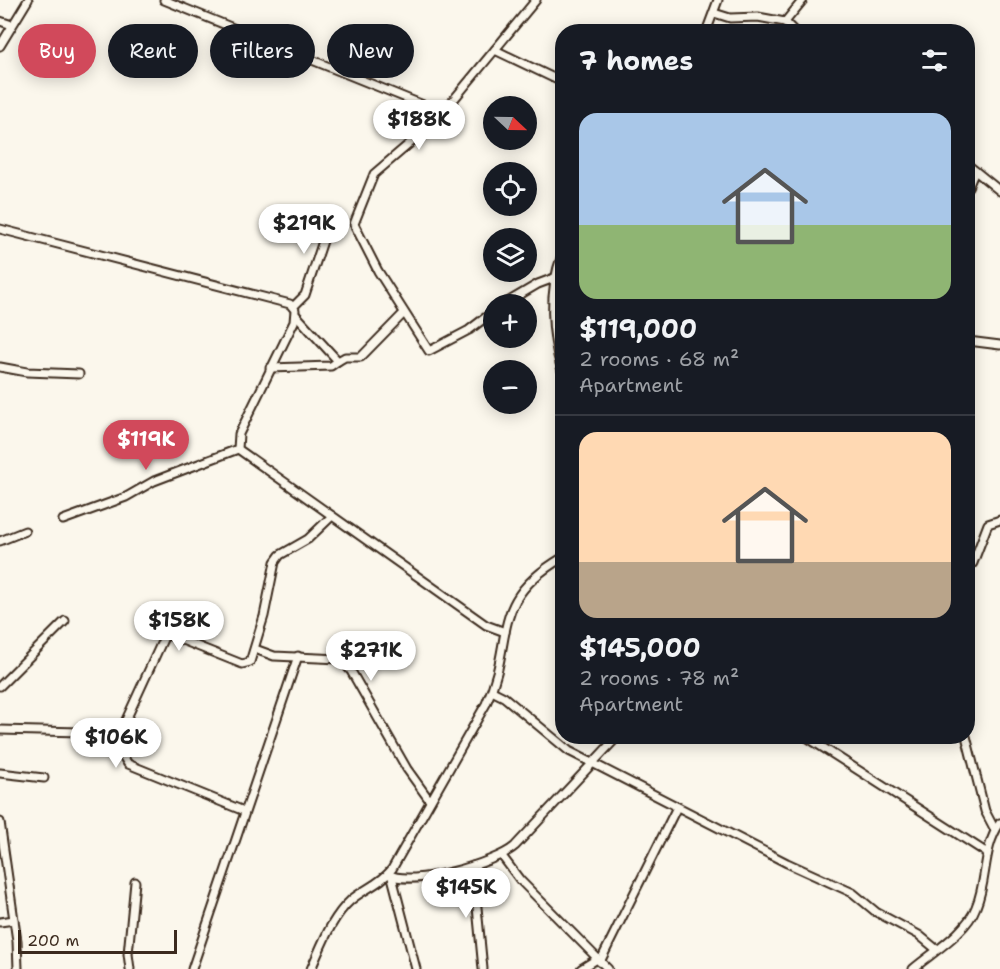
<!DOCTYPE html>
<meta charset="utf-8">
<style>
body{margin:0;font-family:"Shantell Sans",sans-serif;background:#242831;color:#f1f3f6;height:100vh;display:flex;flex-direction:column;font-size:22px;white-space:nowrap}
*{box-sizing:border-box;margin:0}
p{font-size:20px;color:#9ea1a6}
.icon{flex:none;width:33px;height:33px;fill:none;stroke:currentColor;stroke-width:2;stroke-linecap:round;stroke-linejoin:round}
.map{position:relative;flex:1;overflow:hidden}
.sheet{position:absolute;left:555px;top:24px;width:420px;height:720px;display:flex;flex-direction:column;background:#171b24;border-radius:24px;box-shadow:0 3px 15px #0003}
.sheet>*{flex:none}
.guide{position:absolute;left:18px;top:24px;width:447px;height:54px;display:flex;gap:12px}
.needle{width:39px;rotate:112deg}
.buttons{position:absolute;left:483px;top:96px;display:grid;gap:12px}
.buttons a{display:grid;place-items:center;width:54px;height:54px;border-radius:50%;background:#171b24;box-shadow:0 3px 15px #0003;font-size:30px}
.scale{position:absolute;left:18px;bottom:15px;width:159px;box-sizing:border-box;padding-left:6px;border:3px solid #3b2a1e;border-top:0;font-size:16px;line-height:21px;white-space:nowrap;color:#3b2a1e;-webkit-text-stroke:4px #fbf7ec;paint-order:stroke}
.price{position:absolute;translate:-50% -51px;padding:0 14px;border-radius:21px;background:#fff;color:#222;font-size:20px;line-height:39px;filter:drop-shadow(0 2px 3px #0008)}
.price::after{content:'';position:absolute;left:50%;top:36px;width:18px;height:14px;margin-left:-9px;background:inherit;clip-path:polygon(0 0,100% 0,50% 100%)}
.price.selected{background:#d1495b;color:#fff}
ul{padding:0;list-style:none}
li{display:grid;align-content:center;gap:12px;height:318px;padding:0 24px}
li+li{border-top:2px solid #363941}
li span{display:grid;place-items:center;height:186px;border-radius:18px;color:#555}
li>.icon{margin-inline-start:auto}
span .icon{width:108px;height:108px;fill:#fffc;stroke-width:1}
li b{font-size:26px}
h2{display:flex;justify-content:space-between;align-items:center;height:72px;padding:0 24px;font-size:26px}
.pill{padding:0 21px;border-radius:27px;background:#171b24;box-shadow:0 3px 15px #0003;font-size:21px;line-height:54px}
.pill.selected{background:#d1495b;color:#fff}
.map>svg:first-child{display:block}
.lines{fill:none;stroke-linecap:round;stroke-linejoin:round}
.minor-casing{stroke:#3b2a1e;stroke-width:11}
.minor{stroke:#fbf7ec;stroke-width:7}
</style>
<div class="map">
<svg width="1000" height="969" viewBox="0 0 1000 969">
<rect width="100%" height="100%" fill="#fbf7ec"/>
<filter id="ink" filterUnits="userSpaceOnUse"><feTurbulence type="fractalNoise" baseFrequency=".0167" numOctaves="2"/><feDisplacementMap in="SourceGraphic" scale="12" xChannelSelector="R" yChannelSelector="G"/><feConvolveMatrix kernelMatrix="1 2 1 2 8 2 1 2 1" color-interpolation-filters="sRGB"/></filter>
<g filter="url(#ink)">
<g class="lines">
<defs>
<g id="minor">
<path d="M 164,0 L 443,113"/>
<path d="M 714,13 L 730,18 L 758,17 L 785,22 L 803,0"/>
<path d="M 0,21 L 12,25"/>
<path d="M 785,22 L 795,32"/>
<path d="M 706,32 L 718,0"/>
<path d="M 0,46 L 28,0"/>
<path d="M 495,50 L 562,82"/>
<path d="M 968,165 L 1000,191"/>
<path d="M 968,187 L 975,171"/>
<path d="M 0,229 L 290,304 L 295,310 L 294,322 L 239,434 L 238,449 L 486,625 L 505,632"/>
<path d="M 562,255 C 548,291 551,334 562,371"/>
<path d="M 504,304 L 538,284 L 554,278"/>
<path d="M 293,307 L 305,295 L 332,214"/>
<path d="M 494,311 L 469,330 L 429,351 L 378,271 L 354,224 L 374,174 L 436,121 L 536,0"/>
<path d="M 296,315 L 338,361 L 345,357 L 361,357 L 404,313"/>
<path d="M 968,341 L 1000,345"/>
<path d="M 0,367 L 27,372 L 79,374"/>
<path d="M 270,368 L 331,366 L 338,361"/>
<path d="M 63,520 L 126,497 L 154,481 L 238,449"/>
<path d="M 0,541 L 25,531"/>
<path d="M 968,562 L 973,563 L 988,524 L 1000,520"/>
<path d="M 255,649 L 274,656 L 340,659 L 351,671 L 407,769 L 430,801"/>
<path d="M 0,686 L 65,621"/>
<path d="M 492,691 L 504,697 L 569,751 L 787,863 L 853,893 L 876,912 L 919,935 L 936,949"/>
<path d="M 0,730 L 120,733 L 123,756 L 128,764 L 244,811"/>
<path d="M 120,733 L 165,635 L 172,636 L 242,664 L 250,662 L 264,616 L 275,562 L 280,555 L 308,539 L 332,516"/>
<path d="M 805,736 L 987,853"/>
<path d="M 966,736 L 985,811 L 995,830"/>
<path d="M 0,773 L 44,778"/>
<path d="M 0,822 L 17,941 L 18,969"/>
<path d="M 502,856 L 520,880 L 608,969"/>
<path d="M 473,866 L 483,969"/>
<path d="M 388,874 C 410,888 496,863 515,846 L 618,736"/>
<path d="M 392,877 L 416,969"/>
<path d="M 0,922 L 14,920"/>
<path d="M 600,962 L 677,807"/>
<path d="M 130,969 L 128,954 L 135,882"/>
<path d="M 192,969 L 298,656"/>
<path d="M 311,969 C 322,945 331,918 351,900 C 364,889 382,883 392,869 L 486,704 C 516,638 487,602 562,558"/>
<path d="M 581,969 L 597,959"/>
<path d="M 913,969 C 933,952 967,932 976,907 C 988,879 982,849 1000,823"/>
</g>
</defs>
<use href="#minor" class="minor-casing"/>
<use href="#minor" class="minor"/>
</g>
</g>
</svg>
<div class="buttons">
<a><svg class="needle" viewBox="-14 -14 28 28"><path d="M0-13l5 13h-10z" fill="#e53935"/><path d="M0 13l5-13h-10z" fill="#9ea1a6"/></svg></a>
<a><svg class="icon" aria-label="locate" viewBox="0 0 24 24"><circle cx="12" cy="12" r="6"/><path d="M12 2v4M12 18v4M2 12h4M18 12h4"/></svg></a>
<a><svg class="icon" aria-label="layers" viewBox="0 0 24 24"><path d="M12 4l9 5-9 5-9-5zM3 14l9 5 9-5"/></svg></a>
<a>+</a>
<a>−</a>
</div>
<div class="scale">200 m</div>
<b class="price" style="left:419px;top:151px">$188K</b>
<b class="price" style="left:304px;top:255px">$219K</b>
<b class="price selected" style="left:146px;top:471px">$119K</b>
<b class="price" style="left:179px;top:652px">$158K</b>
<b class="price" style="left:371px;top:682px">$271K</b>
<b class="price" style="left:116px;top:769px">$106K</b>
<b class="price" style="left:466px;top:919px">$145K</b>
<div class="guide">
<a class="pill selected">Buy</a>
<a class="pill">Rent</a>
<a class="pill">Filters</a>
<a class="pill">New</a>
</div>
<section class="sheet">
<h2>7 homes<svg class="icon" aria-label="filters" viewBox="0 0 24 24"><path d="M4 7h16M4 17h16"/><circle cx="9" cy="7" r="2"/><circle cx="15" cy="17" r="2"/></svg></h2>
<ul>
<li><span style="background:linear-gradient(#a9c7e8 60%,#8fb573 0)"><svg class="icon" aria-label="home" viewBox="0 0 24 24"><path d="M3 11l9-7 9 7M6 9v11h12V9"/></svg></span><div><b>$119,000</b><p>2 rooms · 68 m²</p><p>Apartment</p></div></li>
<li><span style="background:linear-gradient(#ffd9b3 70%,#b9a48a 0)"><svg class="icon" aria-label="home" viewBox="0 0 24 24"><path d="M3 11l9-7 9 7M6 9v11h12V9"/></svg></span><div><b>$145,000</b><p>2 rooms · 78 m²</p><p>Apartment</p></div></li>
</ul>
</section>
</div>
